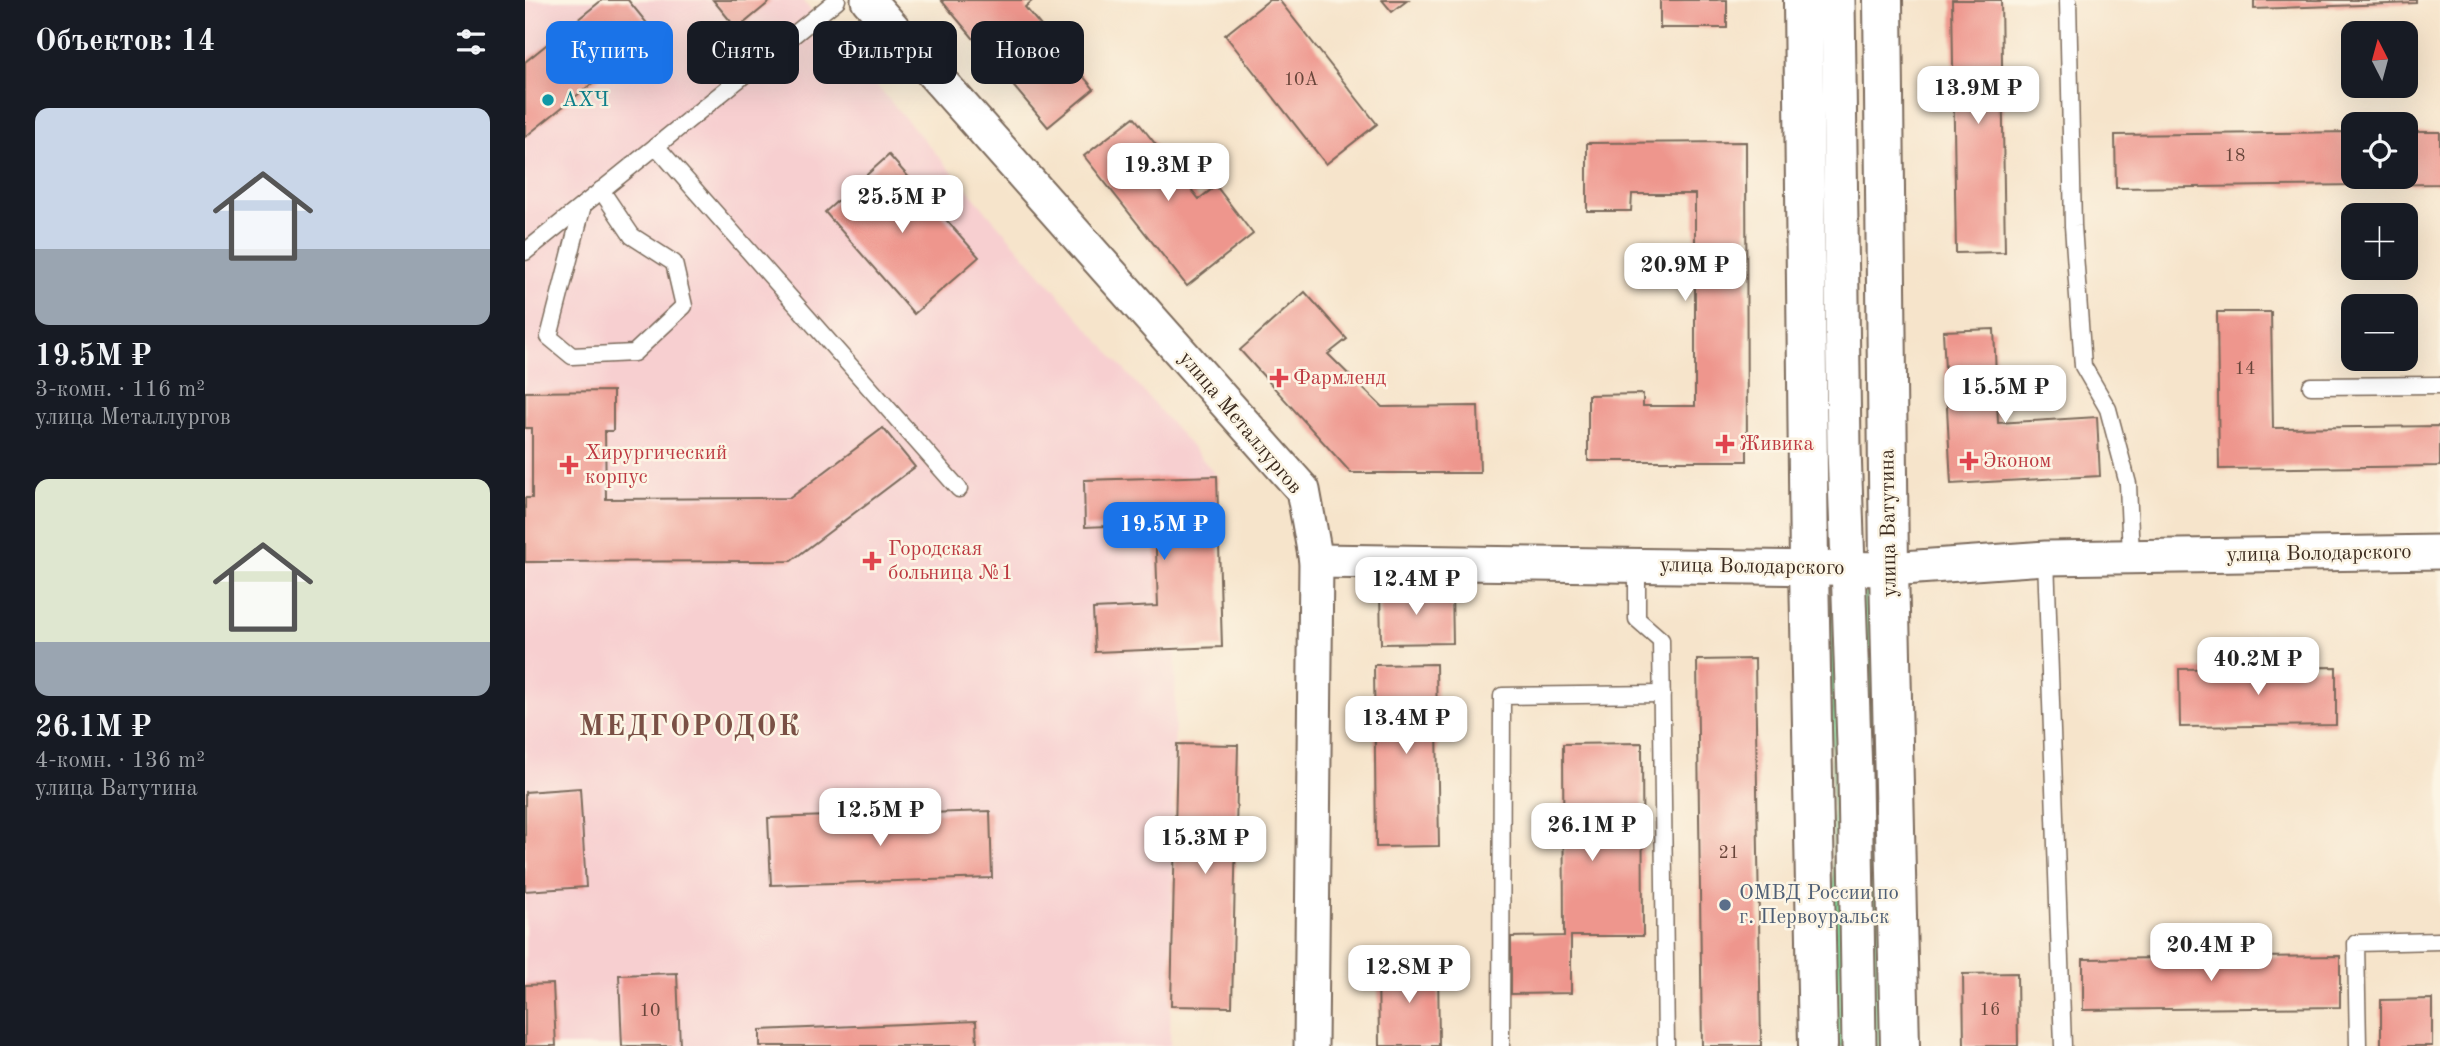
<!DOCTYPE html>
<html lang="ru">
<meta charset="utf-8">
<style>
body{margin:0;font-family:"Old Standard TT",serif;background:#242831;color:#f1f3f6;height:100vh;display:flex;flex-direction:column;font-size:26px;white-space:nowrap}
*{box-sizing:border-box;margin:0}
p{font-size:23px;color:#9ea1a6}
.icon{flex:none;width:38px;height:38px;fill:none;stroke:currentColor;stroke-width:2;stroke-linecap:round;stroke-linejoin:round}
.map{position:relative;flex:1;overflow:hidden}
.panel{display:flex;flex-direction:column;background:#171b24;width:525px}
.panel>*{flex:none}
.hud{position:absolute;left:21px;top:21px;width:665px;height:63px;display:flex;gap:14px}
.needle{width:46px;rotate:354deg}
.controls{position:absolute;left:1816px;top:21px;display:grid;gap:14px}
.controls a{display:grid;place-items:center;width:77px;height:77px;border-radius:14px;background:#171b24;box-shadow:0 7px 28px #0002;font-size:35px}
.price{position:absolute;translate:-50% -60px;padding:0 16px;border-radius:14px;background:#fff;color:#222;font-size:23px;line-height:46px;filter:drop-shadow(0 2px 4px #0008)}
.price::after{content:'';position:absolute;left:50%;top:42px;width:21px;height:16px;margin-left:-10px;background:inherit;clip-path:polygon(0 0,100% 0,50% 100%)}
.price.on{background:#1a73e8;color:#fff}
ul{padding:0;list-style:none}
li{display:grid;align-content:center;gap:14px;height:371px;padding:0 35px}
li span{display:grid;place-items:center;height:217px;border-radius:14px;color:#555}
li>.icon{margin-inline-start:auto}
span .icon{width:126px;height:126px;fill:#fffc;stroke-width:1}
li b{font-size:30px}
h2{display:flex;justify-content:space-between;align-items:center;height:84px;padding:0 35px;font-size:30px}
.pill{padding:0 24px;border-radius:14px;background:#171b24;box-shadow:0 7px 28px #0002;font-size:24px;line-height:63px}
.pill.on{background:#1a73e8;color:#fff}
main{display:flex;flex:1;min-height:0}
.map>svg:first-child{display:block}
.built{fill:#f7cfd0}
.park{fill:#88dea1;stroke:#628460;stroke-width:2}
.building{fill:#ee968d}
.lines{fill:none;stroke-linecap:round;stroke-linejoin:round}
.lane-casing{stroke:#7c6b5b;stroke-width:19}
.street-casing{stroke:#7c6b5b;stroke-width:37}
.secondary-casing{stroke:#7c6b5b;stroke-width:42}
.lane{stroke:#fff;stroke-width:16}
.street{stroke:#fff;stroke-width:33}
.secondary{stroke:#fff;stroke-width:38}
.culture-dot{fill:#0f9aa8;stroke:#fcf5e5;stroke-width:2.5}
.health-dot{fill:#e0444e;stroke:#fcf5e5;stroke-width:2.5}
.service-dot{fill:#5c6f8a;stroke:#fcf5e5;stroke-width:2.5}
.labels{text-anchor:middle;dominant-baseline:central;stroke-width:5;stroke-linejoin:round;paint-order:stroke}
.number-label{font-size:18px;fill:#68453a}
.culture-label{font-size:21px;fill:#0d838f;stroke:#fcf5e5;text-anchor:start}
.health-label{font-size:21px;fill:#be3a42;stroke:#fcf5e5;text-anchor:start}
.street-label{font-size:21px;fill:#3b2a1e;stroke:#fcf5e5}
.service-label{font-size:21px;fill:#4e5e75;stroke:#fcf5e5;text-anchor:start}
.district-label{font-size:28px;font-weight:bold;letter-spacing:2px;fill:#7a5045;stroke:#fcf5e5}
</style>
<main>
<section class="panel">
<h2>Объектов: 14<svg class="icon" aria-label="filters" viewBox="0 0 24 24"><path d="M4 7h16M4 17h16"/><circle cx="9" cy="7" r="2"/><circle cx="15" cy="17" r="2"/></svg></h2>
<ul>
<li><span style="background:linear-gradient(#c9d6e8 65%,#9aa5b1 0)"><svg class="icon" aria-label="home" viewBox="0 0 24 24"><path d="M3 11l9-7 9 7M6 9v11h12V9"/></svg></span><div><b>19.5M ₽</b><p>3-комн. · 116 m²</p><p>улица Металлургов</p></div></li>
<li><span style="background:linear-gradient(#dfe7d0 75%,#9aa5b1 0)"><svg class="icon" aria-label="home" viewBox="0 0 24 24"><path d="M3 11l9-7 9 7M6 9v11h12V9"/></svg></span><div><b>26.1M ₽</b><p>4-комн. · 136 m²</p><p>улица Ватутина</p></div></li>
</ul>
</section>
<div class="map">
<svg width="1915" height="1046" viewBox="0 0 1915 1046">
<rect width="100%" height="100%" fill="#fcf5e5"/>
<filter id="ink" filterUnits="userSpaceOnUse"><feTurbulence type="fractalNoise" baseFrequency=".0143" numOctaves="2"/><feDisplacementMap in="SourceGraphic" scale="14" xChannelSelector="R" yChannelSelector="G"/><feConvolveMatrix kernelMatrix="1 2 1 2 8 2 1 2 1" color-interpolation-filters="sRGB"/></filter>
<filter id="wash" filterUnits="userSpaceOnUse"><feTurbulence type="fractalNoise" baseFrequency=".00686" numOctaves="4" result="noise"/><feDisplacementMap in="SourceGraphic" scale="28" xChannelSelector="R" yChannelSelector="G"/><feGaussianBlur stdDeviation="1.57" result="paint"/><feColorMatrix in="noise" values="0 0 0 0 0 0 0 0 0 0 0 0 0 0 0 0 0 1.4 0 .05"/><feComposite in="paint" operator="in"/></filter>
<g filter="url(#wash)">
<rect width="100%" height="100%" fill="#f6e4cb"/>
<path class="built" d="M 0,0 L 277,0 L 692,476 L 697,647 L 651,647 L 645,1046 L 0,1046 Z"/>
<path class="park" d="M 1348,592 L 1357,1046 L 1310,1046 L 1305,594 Z"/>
<g id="blocks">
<g class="building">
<path d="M 77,0 L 103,0 L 130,33 L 0,137 L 0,62 Z"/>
<path d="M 188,0 L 247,0 L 212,29 Z"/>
<path d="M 416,0 L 508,0 L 500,7 L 569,89 L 523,127 Z"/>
<path d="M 744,0 L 754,0 L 852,124 L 801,164 L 700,35 Z"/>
<path d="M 857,0 L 883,0 L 867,12 Z"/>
<rect x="1135" y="0" width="67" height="28"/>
<path d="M 1427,0 L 1476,0 L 1480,252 L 1431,253 Z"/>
<path d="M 1729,0 L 1891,0 L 1891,3 L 1729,9 Z"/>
<path d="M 609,117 L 674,199 L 691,186 L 728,234 L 662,286 L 559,156 Z"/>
<path d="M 1829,132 L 1829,177 L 1881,177 L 1881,132 L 1915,132 L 1915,184 L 1591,188 L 1590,135 Z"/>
<path d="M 1221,142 L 1222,461 L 1063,461 L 1063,395 L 1118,394 L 1118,406 L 1170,406 L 1170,194 L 1107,194 L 1106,211 L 1062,211 L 1062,143 Z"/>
<path d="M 364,155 L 454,257 L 389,314 L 300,212 Z"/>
<path d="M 780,292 L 822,339 L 803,354 L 857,407 L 953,406 L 955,473 L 826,473 L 715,350 Z"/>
<path d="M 1692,312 L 1746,312 L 1748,428 L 1915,426 L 1915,466 L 1694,469 Z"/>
<path d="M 1469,329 L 1473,423 L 1572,417 L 1575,476 L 1426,484 L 1418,331 Z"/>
<path d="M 88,391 L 88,431 L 80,431 L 81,499 L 265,498 L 358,428 L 390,467 L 266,561 L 0,562 L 0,498 L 7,498 L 7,428 L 0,428 L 0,392 Z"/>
<path d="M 692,476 L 697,647 L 570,652 L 568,609 L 633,606 L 630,524 L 560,527 L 559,480 Z"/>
<path d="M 855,590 L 927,590 L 928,643 L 856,644 Z"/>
<path d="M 1230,659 L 1236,1046 L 1177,1046 L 1172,660 Z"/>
<path d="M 911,664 L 914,846 L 851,847 L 849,665 Z"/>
<path d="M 1811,667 L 1811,725 L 1655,727 L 1654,669 Z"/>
<path d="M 1117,743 L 1118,936 L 1046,936 L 1046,993 L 986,994 L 986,937 L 1039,936 L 1038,744 Z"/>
<path d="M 652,744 L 713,745 L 707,1007 L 646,1006 Z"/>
<path d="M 55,788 L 61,887 L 0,891 L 0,792 Z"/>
<path d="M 465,811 L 467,878 L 246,885 L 243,818 Z"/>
<path d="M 1815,956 L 1815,1007 L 1558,1010 L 1558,959 Z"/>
<path d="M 913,964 L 914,1046 L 854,1046 L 853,965 Z"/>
<path d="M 152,973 L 155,1046 L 97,1046 L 94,975 Z"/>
<path d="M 1492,973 L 1493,1046 L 1439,1046 L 1438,974 Z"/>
<path d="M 28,984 L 31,1046 L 0,1046 L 0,985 Z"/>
<path d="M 1907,999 L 1907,1046 L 1856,1046 L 1856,1000 Z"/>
<path d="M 451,1021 L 452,1046 L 235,1046 L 235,1030 Z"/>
</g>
</g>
</g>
<g filter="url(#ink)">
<use href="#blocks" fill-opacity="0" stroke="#7c6b5b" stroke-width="2"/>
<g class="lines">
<defs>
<g id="lane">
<path d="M 1543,0 L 1548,226 L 1558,366 L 1583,409 L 1603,484 L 1606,556"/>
<path d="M 131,146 L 434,489"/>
<path d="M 58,205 L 24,337 L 47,356 L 109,353 L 159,306 L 149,263 L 107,236 L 76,190"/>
<path d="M 0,252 L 312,0"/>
<path d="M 1786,386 L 1915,385"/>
<path d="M 1521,558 L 1538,1046"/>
<path d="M 1112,565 L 1112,619 L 1136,640 L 1141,1046"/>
<path d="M 976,1046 L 977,696 L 1137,694"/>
<path d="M 1833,1046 L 1831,943 L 1915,941"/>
</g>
<g id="street">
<path d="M 343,0 L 778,490 L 791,561 L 786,1046"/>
<path d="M 1313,0 L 1319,448 L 1330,774 L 1334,1046"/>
<path d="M 791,561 L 1364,569 L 1521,558 L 1915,552"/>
</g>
<g id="secondary">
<path d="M 1278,0 L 1284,567 L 1293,1046"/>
<path d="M 1358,0 L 1364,569 L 1375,1046"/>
</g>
</defs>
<use href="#lane" class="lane-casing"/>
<use href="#street" class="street-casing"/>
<use href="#secondary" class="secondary-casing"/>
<use href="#lane" class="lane"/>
<use href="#street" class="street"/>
<use href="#secondary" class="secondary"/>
</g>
</g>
<circle class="culture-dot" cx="23" cy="100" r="7"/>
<g class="health-dot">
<path d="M750.5 367.5h7v7h7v7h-7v7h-7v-7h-7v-7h7z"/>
<path d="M1196.5 433.5h7v7h7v7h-7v7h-7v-7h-7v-7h7z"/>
<path d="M1440.5 450.5h7v7h7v7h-7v7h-7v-7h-7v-7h7z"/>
<path d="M40.5 454.5h7v7h7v7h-7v7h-7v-7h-7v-7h7z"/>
<path d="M343.5 550.5h7v7h7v7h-7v7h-7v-7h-7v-7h7z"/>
</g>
<circle class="service-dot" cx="1200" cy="905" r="7"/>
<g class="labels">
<g class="number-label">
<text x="776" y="80">10А</text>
<text x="1710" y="156">18</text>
<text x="1720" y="369">14</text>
<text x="1204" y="853">21</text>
<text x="1465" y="1010">16</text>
<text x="125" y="1011">10</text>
</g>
<g class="culture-label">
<text x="37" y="100">АХЧ</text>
</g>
<g class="health-label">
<text x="768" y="378">Фармленд</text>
<text x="1214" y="444">Живика</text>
<text x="60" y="453">Хирургический<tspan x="60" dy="24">корпус</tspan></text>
<text x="1458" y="461">Эконом</text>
<text x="363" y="549">Городская<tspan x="363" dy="24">больница №1</tspan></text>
</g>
<g class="street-label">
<text transform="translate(715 423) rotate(50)">улица Металлургов</text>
<text transform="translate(1364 523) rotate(-91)">улица Ватутина</text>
<text transform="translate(1794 554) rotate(-1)">улица Володарского</text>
<text transform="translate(1227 567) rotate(1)">улица Володарского</text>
</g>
<g class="service-label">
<text x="1214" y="893">ОМВД России по<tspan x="1214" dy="24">г. Первоуральск</tspan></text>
</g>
<g class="district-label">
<text x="165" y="728">МЕДГОРОДОК</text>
</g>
</g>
</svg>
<div class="controls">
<a><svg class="needle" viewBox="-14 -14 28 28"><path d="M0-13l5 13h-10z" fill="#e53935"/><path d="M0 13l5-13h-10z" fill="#9ea1a6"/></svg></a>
<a><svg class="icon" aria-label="locate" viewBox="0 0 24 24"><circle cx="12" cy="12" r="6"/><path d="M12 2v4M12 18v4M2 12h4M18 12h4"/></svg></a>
<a>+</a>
<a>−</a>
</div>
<b class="price" style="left:1453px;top:126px">13.9M ₽</b>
<b class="price" style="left:643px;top:203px">19.3M ₽</b>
<b class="price" style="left:377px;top:235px">25.5M ₽</b>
<b class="price" style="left:1160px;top:303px">20.9M ₽</b>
<b class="price" style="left:1480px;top:425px">15.5M ₽</b>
<b class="price on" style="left:639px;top:562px">19.5M ₽</b>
<b class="price" style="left:891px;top:617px">12.4M ₽</b>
<b class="price" style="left:1733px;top:697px">40.2M ₽</b>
<b class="price" style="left:881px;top:756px">13.4M ₽</b>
<b class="price" style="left:355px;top:848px">12.5M ₽</b>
<b class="price" style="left:1067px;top:863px">26.1M ₽</b>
<b class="price" style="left:680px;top:876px">15.3M ₽</b>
<b class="price" style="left:1686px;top:983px">20.4M ₽</b>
<b class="price" style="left:884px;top:1005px">12.8M ₽</b>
<div class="hud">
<a class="pill on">Купить</a>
<a class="pill">Снять</a>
<a class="pill">Фильтры</a>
<a class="pill">Новое</a>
</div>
</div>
</main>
